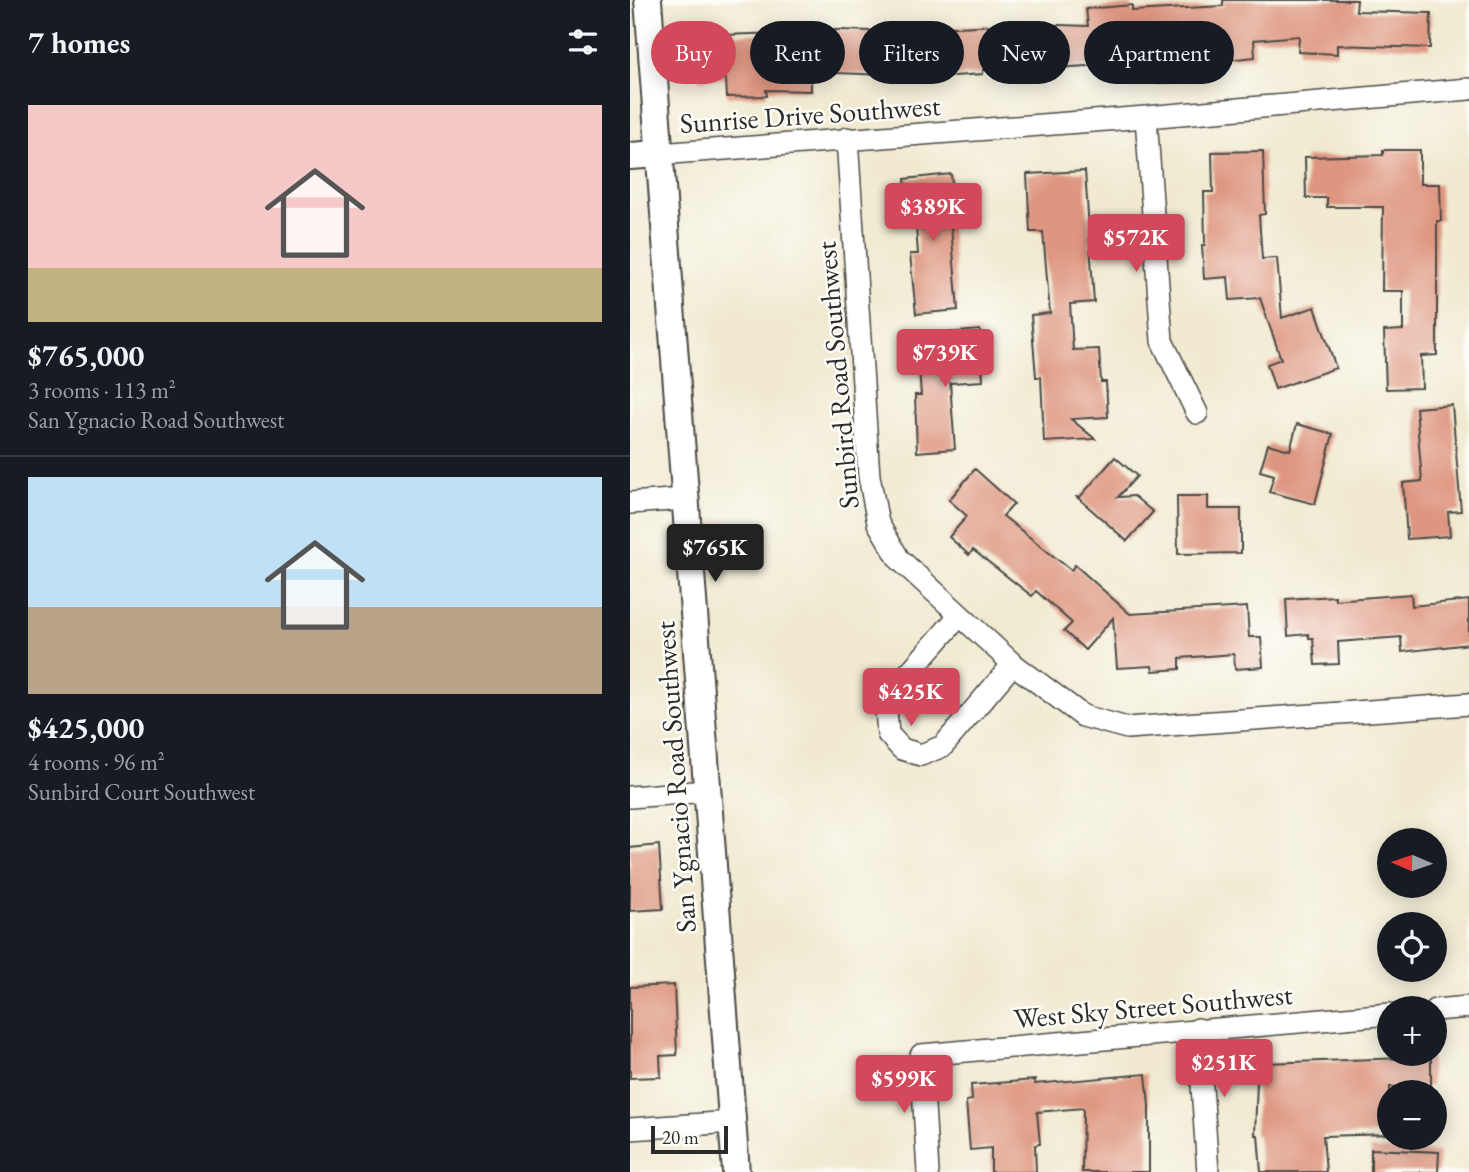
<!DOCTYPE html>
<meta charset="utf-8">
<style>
body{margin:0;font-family:"EB Garamond",serif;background:#242831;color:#f1f3f6;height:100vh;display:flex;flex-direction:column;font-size:26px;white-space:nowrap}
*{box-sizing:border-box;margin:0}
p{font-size:23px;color:#9ea1a6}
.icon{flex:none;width:38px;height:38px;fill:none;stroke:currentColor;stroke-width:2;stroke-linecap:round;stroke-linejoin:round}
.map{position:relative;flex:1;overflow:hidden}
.panel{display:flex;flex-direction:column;background:#171b24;width:630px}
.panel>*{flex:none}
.top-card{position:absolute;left:21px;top:21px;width:665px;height:63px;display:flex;gap:14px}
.needle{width:46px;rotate:272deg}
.tools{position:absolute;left:747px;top:828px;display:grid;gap:14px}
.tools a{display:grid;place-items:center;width:70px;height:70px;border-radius:50%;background:#171b24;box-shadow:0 4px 18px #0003;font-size:35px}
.scale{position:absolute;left:21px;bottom:18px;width:77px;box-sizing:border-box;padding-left:7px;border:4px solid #2b2b2b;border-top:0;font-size:19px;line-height:24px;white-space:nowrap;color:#2b2b2b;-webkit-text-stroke:5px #fdfcf7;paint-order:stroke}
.price{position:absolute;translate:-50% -60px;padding:0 16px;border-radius:7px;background:#d1495b;color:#fff;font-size:23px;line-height:46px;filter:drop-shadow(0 2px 4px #0008)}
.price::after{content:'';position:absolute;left:50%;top:42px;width:21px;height:16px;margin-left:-10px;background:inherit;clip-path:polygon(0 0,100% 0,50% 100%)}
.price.selected{background:#222;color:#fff}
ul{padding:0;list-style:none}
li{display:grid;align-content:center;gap:14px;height:371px;padding:0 28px}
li+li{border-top:2px solid #363941}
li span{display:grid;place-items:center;height:217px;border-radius:0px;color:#555}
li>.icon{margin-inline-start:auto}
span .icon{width:126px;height:126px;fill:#fffc;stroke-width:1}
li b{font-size:30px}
h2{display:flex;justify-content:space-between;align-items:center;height:84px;padding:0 28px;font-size:30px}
.pill{padding:0 24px;border-radius:32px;background:#171b24;box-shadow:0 4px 18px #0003;font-size:24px;line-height:63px}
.pill.selected{background:#d1495b;color:#fff}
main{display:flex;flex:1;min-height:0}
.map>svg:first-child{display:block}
.building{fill:#de9680}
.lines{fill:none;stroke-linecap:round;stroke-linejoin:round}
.minor-casing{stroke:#494844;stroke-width:24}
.tertiary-casing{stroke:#494844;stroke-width:30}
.minor{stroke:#fff;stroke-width:21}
.tertiary{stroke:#fff;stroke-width:26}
.labels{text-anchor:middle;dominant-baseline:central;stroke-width:5;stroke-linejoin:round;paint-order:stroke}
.street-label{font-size:28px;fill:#2b2b2b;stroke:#fdfcf7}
</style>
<main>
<section class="panel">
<h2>7 homes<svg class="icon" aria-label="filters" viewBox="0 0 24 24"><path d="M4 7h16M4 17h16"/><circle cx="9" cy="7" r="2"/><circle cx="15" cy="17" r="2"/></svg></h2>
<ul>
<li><span style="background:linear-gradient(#f6c9c9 75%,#c2b280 0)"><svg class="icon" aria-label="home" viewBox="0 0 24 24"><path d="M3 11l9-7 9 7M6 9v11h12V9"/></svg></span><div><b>$765,000</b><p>3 rooms · 113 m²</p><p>San Ygnacio Road Southwest</p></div></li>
<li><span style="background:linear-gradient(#bfe0f5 60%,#b9a48a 0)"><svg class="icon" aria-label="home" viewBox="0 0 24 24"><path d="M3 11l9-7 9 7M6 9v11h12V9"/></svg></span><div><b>$425,000</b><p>4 rooms · 96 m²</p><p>Sunbird Court Southwest</p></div></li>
</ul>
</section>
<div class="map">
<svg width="839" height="1172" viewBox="0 0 839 1172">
<rect width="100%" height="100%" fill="#fdfcf7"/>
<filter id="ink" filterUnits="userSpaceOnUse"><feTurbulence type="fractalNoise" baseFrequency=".0143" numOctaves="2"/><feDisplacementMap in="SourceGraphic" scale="14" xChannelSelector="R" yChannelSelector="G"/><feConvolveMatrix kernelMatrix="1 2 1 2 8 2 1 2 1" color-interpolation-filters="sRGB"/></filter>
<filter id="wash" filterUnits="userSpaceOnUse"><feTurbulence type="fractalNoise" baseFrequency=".00686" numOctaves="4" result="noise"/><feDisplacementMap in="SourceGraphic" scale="28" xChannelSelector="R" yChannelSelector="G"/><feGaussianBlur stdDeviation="1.57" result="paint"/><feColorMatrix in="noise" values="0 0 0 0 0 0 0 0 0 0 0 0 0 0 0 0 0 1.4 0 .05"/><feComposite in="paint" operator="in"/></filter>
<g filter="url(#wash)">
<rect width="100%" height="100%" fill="#f1ead1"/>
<g id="blocks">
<g class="building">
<path d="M 593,0 L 727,0 L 726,11 L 801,13 L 800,48 L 707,45 L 707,54 L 668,52 L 669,36 L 624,40 L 625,57 L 597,60 L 597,52 L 541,55 L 543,82 L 523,83 L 521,46 L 470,51 L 471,65 L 427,68 L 427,72 L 353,70 L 353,74 L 308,77 L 181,72 L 181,91 L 136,90 L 137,96 L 97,97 L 96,79 L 69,80 L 67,36 L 146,33 L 146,28 L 306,33 L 305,28 L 369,25 L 369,23 L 458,26 L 456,9 L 502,5 L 502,11 L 593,6 Z"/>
<path d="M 753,150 L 790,150 L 790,184 L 810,184 L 811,221 L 807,221 L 807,355 L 791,356 L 792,388 L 756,389 L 754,331 L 773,330 L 773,291 L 752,291 L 753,207 L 697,207 L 697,198 L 676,198 L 675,157 L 753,155 Z"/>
<path d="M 633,151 L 635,214 L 629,215 L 632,259 L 647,258 L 652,318 L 685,307 L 706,368 L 645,389 L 637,364 L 651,359 L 630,298 L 600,300 L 598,277 L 574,279 L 572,245 L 575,245 L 574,192 L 583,192 L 582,152 Z"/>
<path d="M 455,171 L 464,302 L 440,304 L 443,350 L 469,349 L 471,382 L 476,382 L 478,417 L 441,419 L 465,439 L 414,442 L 411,377 L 406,377 L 401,315 L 420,313 L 413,232 L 400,232 L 397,174 Z"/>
<path d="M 321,174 L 325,214 L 320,214 L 328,310 L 286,314 L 280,254 L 288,254 L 285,215 L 278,216 L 275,179 Z"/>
<path d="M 350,330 L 353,381 L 320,383 L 325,449 L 287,452 L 285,395 L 291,395 L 288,356 L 318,354 L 317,333 Z"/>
<path d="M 822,405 L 831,511 L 818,512 L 820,536 L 777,539 L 773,483 L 792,481 L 786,408 Z"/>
<path d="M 667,424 L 703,434 L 685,504 L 639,492 L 644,475 L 630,471 L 638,444 L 660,450 Z"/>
<path d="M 485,457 L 507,476 L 488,497 L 504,496 L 523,512 L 497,541 L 447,497 L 450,497 Z"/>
<path d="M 345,469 L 384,504 L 373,516 L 441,570 L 445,565 L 500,614 L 617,607 L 619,637 L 631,637 L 633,667 L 605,669 L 604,654 L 550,658 L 550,669 L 523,671 L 522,666 L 487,668 L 483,618 L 455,650 L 434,631 L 442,623 L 406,591 L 402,596 L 343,550 L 339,555 L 319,537 L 337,516 L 319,500 Z"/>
<path d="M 547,496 L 578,496 L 578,509 L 611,509 L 611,553 L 548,554 Z"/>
<path d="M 781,594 L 782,606 L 839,600 L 839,644 L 772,652 L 771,637 L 708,642 L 709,664 L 685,665 L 683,638 L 679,638 L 678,634 L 658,636 L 656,599 L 705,596 L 705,600 Z"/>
<path d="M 29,845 L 33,909 L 0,911 L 0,848 Z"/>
<path d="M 44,985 L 47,1055 L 30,1056 L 31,1077 L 0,1078 L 0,987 Z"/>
<path d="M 801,1057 L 801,1086 L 760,1087 L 760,1134 L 693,1136 L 696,1172 L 631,1172 L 628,1135 L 625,1135 L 627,1080 L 636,1079 L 636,1063 Z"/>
<path d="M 516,1074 L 519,1106 L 519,1172 L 452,1172 L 453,1108 L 407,1112 L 410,1144 L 405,1145 L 406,1172 L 361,1172 L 361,1148 L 340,1150 L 336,1101 L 342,1100 L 341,1085 L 405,1080 L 405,1084 Z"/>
<path d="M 741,1149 L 809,1152 L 808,1172 L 741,1172 Z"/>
</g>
</g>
</g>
<g filter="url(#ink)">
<use href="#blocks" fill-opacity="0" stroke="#494844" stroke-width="2"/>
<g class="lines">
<defs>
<g id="minor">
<path d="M 516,117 L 532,341 L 567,413"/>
<path d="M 217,138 L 239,476 L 248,523 L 269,559 L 383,664 L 453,716 L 497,728 L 839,704"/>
<path d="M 29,154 L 516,117 L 839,89"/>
<path d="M 0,503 L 55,499"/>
<path d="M 329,616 L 263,691 L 256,710 L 258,734 L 272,749 L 291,755 L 313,746 L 383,664"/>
<path d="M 0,797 L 77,791"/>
<path d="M 805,1010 L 839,1007"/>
<path d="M 568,1029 L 578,1172"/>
<path d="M 0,1129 L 103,1122"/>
<path d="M 298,1172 L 291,1055 L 760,1014"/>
</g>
<g id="tertiary">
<path d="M 18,0 L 106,1172"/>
<path d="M 0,156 L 29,154"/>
</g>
</defs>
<use href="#minor" class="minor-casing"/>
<use href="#tertiary" class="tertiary-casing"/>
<use href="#minor" class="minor"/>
<use href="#tertiary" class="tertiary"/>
</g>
</g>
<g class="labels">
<g class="street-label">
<text transform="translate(180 114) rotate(-4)">Sunrise Drive Southwest</text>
<text transform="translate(207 375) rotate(-95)">Sunbird Road Southwest</text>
<text transform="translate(45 777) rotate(-94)">San Ygnacio Road Southwest</text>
<text transform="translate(523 1006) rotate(-5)">West Sky Street Southwest</text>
</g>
</g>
</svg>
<div class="tools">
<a><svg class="needle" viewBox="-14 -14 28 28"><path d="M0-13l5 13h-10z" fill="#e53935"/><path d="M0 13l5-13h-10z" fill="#9ea1a6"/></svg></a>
<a><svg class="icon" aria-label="locate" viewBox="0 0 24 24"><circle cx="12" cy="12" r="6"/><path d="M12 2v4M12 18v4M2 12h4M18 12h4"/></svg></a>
<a>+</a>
<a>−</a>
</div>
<div class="scale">20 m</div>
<b class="price" style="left:303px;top:243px">$389K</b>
<b class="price" style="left:506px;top:274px">$572K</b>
<b class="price" style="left:315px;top:389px">$739K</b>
<b class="price selected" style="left:85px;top:584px">$765K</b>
<b class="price" style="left:281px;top:728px">$425K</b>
<b class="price" style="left:594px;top:1099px">$251K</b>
<b class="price" style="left:274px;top:1115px">$599K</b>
<div class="top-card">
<a class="pill selected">Buy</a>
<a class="pill">Rent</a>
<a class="pill">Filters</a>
<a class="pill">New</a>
<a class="pill">Apartment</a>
</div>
</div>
</main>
